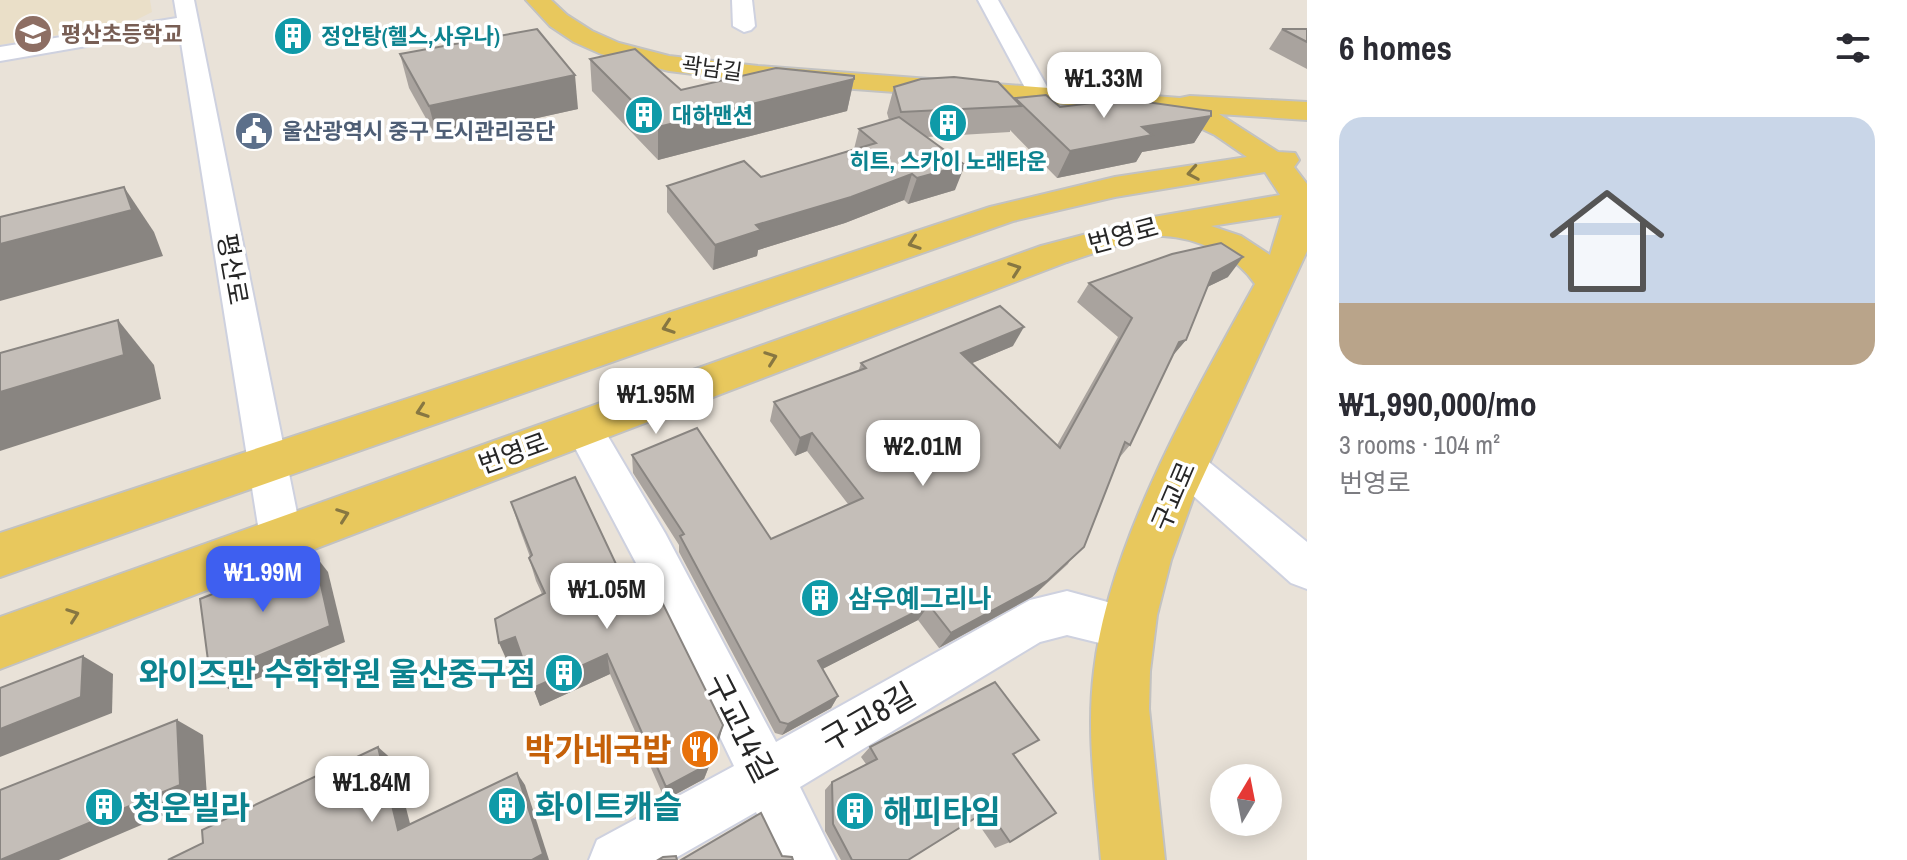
<!DOCTYPE html>
<meta charset="utf-8">
<style>
body{margin:0;font-family:"Archivo Narrow","Noto Sans KR",sans-serif;background:#f2f2f3;color:#2b2b33;height:100vh;display:flex;flex-direction:column;font-size:30px;white-space:nowrap}
*{box-sizing:border-box;margin:0}
p{font-size:26px;color:#7c7c81}
.icon{flex:none;width:44px;height:44px;fill:none;stroke:currentColor;stroke-width:2;stroke-linecap:round;stroke-linejoin:round}
.map{position:relative;flex:1;overflow:hidden}
.drawer{display:flex;flex-direction:column;background:#fff;width:600px}
.drawer>*{flex:none}
.needle{width:52px;rotate:10deg}
.fabs{position:absolute;left:1210px;top:764px;display:grid;gap:16px}
.fabs a{display:grid;place-items:center;width:72px;height:72px;border-radius:50%;background:#fff;box-shadow:0 4px 20px #0003;font-size:40px}
.price{position:absolute;translate:-50% -68px;padding:0 18px;border-radius:16px;background:#fff;color:#222;font-size:26px;line-height:52px;filter:drop-shadow(0 2px 4px #0008)}
.price::after{content:'';position:absolute;left:50%;top:48px;width:24px;height:18px;margin-left:-12px;background:inherit;clip-path:polygon(0 0,100% 0,50% 100%)}
.price.active{background:#3e5ff0;color:#fff}
ul{padding:0;list-style:none}
li{display:grid;align-content:center;gap:16px;height:424px;padding:0 32px}
li+li{border-top:2px solid #e1e1e2}
li span{display:grid;place-items:center;height:248px;border-radius:24px;color:#555}
li>.icon{margin-inline-start:auto}
span .icon{width:144px;height:144px;fill:#fffc;stroke-width:1}
li b{font-size:34px}
h2{display:flex;justify-content:space-between;align-items:center;height:96px;padding:0 32px;font-size:34px}
main{display:flex;flex:1;min-height:0}
.map>svg:first-child{display:block}
.education{fill:#eadfc8}
.lines{fill:none;stroke-linecap:round;stroke-linejoin:round}
.minor-casing{stroke:#ced1df;stroke-width:4}
.major-casing{stroke:#c2c2c2;stroke-width:4}
.minor{fill:#fff;fill-rule:evenodd}
.major{fill:#e8c85d;fill-rule:evenodd}
.wall{fill:#a9a39e}
.shaded-wall{fill:#898581}
.building{fill:#c4beb8;stroke:#898581;stroke-width:2}
.oneway{stroke:#877742}
.labels{text-anchor:middle;dominant-baseline:central;stroke-width:7;stroke-linejoin:round;paint-order:stroke}
.far-education-label{font-size:22px;font-weight:bold;fill:#785e54;stroke:#fff;text-anchor:start}
.far-culture-label{font-size:22px;font-weight:bold;fill:#0d838f;stroke:#fff;text-anchor:start}
.far-street-label{font-size:22px;fill:#262626;stroke:#fff}
.far-service-label{font-size:22px;font-weight:bold;fill:#4e5e75;stroke:#fff;text-anchor:start}
.street-label{font-size:26px;fill:#262626;stroke:#fff}
.culture-label{font-size:26px;font-weight:bold;fill:#0d838f;stroke:#fff;text-anchor:start}
.near-culture-label{font-size:32px;font-weight:bold;fill:#0d838f;stroke:#fff;text-anchor:start}
.near-street-label{font-size:32px;fill:#262626;stroke:#fff}
.near-food-label{font-size:32px;font-weight:bold;fill:#c56008;stroke:#fff;text-anchor:end}
</style>
<main>
<div class="map">
<svg width="1307" height="860" viewBox="0 0 1307 860">
<rect width="100%" height="100%" fill="#e9e2d8"/>
<path class="education" d="M 0,0 L 150,0 L 152,12 L 132,22 L 0,45 Z"/>
<g class="lines">
<defs>
<g id="minor">
<path d="M 174,0 L 194,0 L 302,538 L 296,551 L 281,557 L 266,551 L 260,538 L 179,30 L 0,61 L 0,47 L 177,18 Z"/>
<path d="M 732,0 L 752,0 L 755,26 L 751,30 L 744,32 L 733,26 Z"/>
<path d="M 978,0 L 998,0 L 1050,92 L 1046,97 L 1030,97 Z"/>
<path d="M 583,412 L 596,416 L 665,533 L 776,742 L 1030,600 L 1067,591 L 1144,612 L 1151,628 L 1144,644 L 1128,650 L 1067,635 L 1040,642 L 800,787 L 836,860 L 779,860 L 756,812 L 672,860 L 589,860 L 597,840 L 734,766 L 635,561 L 564,427 L 570,416 Z"/>
<path d="M 1185,449 L 1199,454 L 1307,542 L 1307,589 L 1291,583 L 1171,476 L 1165,465 L 1171,454 Z"/>
</g>
<path id="major" d="M 526,0 L 551,0 L 567,15 L 592,31 L 619,43 L 669,56 L 758,66 L 1180,98 L 1190,96 L 1307,102 L 1307,120 L 1219,114 L 1278,152 L 1295,153 L 1299,160 L 1294,167 L 1307,184 L 1307,251 L 1194,496 L 1171,560 L 1157,615 L 1150,671 L 1149,709 L 1165,860 L 1101,860 C 1096,797 1086,734 1094,671 C 1109,542 1193,397 1255,284 C 1237,256 1196,237 1163,236 C 1140,235 1090,255 1067,262 L 0,669 L 0,617 L 1041,246 L 1148,218 L 1280,195 L 1265,172 L 1115,197 L 1013,221 L 0,577 L 0,533 L 990,207 L 1115,177 L 1247,157 L 1215,135 L 1166,112 L 758,82 L 669,71 L 601,54 L 574,42 L 550,26 ZM 1282,215 L 1270,255 L 1241,236 L 1211,226 Z"/>
</defs>
<use href="#minor" class="minor-casing"/>
<use href="#major" class="major-casing"/>
<use href="#minor" class="minor"/>
<use href="#major" class="major"/>
</g>
<g class="wall">
<path d="M 1282,29 L 1307,29 L 1307,69 L 1269,49 Z"/>
<path d="M 400,54 L 578,109 L 438,140 L 409,88 Z"/>
<path d="M 590,59 L 681,90 L 854,79 L 847,111 L 658,160 L 592,91 Z"/>
<path d="M 894,87 L 1014,99 L 1060,107 L 1211,116 L 1194,143 L 1142,152 L 1136,162 L 1057,178 L 1010,130 L 1010,132 L 927,137 L 955,190 L 908,204 L 904,200 L 845,223 L 758,250 L 757,256 L 713,270 L 667,212 L 667,186 L 761,177 L 854,149 L 859,129 L 889,120 L 887,113 Z"/>
<path d="M 1228,277 L 1207,287 L 1186,340 L 1172,356 L 1130,445 L 1120,457 L 1068,564 L 1032,597 L 939,648 L 918,620 L 822,669 L 838,696 L 831,708 L 782,735 L 775,733 L 679,552 L 679,545 L 633,473 L 632,455 L 771,539 L 848,504 L 807,451 L 795,456 L 770,421 L 774,402 L 858,372 L 861,363 L 1013,346 L 972,363 L 1057,445 L 1118,337 L 1077,302 L 1089,283 Z"/>
<path d="M 511,502 L 639,613 L 719,741 L 704,779 L 665,800 L 610,674 L 540,706 L 522,657 L 508,663 L 542,594 L 536,581 L 529,558 L 530,557 L 519,527 Z"/>
<path d="M 870,747 L 1013,755 L 1010,842 L 995,848 L 975,819 L 908,860 L 841,860 L 825,831 L 825,790 L 832,782 L 866,764 L 861,757 Z"/>
</g>
<g class="shaded-wall">
<path d="M 575,75 L 578,109 L 438,140 L 429,106 Z"/>
<path d="M 854,79 L 847,111 L 658,160 L 658,127 Z"/>
<path d="M 1211,116 L 1194,143 L 1142,152 L 1136,162 L 1057,178 L 1070,151 L 1142,127 Z"/>
<path d="M 965,165 L 955,190 L 908,204 L 917,178 Z"/>
<path d="M 912,174 L 904,200 L 845,223 L 758,250 L 757,256 L 713,270 L 715,245 L 756,225 Z"/>
<path d="M 124,187 L 154,232 L 163,256 L 0,301 L 0,244 Z"/>
<path d="M 1243,257 L 1228,277 L 1197,292 L 1213,273 Z"/>
<path d="M 118,320 L 154,365 L 161,399 L 0,451 L 0,392 Z"/>
<path d="M 1024,327 L 1013,346 L 951,372 L 961,353 Z"/>
<path d="M 1186,340 L 1170,359 L 1179,342 Z"/>
<path d="M 812,433 L 807,451 L 795,456 L 800,438 Z"/>
<path d="M 1084,547 L 1032,597 L 939,648 L 951,633 Z"/>
<path d="M 314,554 L 328,572 L 345,642 L 230,690 L 210,676 Z"/>
<path d="M 929,605 L 918,620 L 811,675 L 818,661 Z"/>
<path d="M 515,637 L 523,657 L 508,663 L 499,643 Z"/>
<path d="M 607,654 L 610,674 L 540,706 L 533,688 Z"/>
<path d="M 83,656 L 113,674 L 112,713 L 0,757 L 0,729 Z"/>
<path d="M 838,696 L 831,708 L 782,735 L 788,724 Z"/>
<path d="M 177,720 L 203,735 L 207,797 L 59,860 L 1,860 Z"/>
<path d="M 723,725 L 719,741 L 704,779 L 665,800 L 666,787 Z"/>
<path d="M 378,747 L 394,761 L 414,839 L 398,830 Z"/>
<path d="M 517,773 L 525,785 L 549,860 L 532,860 Z"/>
</g>
<g class="building">
<path d="M 537,29 L 575,75 L 429,106 L 400,54 Z"/>
<path d="M 1282,29 L 1307,29 L 1307,42 Z"/>
<path d="M 635,49 L 681,90 L 776,68 L 854,76 L 854,79 L 658,127 L 590,59 Z"/>
<path d="M 954,77 L 998,82 L 1021,106 L 901,112 L 894,87 L 921,79 Z"/>
<path d="M 1046,95 L 1060,107 L 1125,99 L 1211,111 L 1211,116 L 1142,127 L 1152,135 L 1070,151 L 1015,98 Z"/>
<path d="M 899,117 L 965,165 L 917,178 L 912,174 L 851,197 L 756,225 L 761,230 L 715,245 L 667,186 L 744,161 L 761,177 L 876,143 L 859,129 Z"/>
<path d="M 124,187 L 132,210 L 0,244 L 0,217 Z"/>
<path d="M 1221,243 L 1243,257 L 1213,273 L 1186,340 L 1179,342 L 1130,445 L 1125,442 L 1084,547 L 1047,581 L 951,633 L 929,605 L 818,661 L 838,696 L 788,724 L 780,722 L 680,536 L 684,534 L 632,455 L 697,428 L 771,539 L 863,498 L 812,433 L 800,438 L 774,402 L 866,368 L 861,363 L 1000,306 L 1024,327 L 961,353 L 1060,448 L 1132,318 L 1089,283 L 1172,254 Z"/>
<path d="M 118,320 L 124,355 L 0,392 L 0,353 Z"/>
<path d="M 575,477 L 639,613 L 662,602 L 723,725 L 707,765 L 666,787 L 607,654 L 533,688 L 515,637 L 499,643 L 495,619 L 545,593 L 529,558 L 532,555 L 511,502 Z"/>
<path d="M 314,554 L 330,626 L 210,676 L 200,599 Z"/>
<path d="M 83,656 L 81,697 L 0,729 L 0,688 Z"/>
<path d="M 995,682 L 1039,740 L 1013,754 L 1056,813 L 1010,842 L 988,810 L 908,860 L 852,860 L 833,824 L 832,782 L 877,759 L 870,747 Z"/>
<path d="M 177,720 L 180,785 L 0,860 L 0,790 Z"/>
<path d="M 378,747 L 398,830 L 517,773 L 543,854 L 532,860 L 168,860 L 203,843 L 202,830 Z"/>
<path d="M 761,813 L 782,856 L 792,857 L 793,860 L 681,860 Z"/>
<path d="M 676,856 L 677,860 L 658,860 L 663,857 Z"/>
</g>
<defs><path id="oneway-chevron" d="M-2-3.5L2.5 0L-2 3.5" fill="none" stroke-width="1.6" stroke-linecap="round" stroke-linejoin="round" transform="scale(2)"/></defs>
<g class="oneway">
<use href="#oneway-chevron" transform="translate(1193 173) rotate(170)"/>
<use href="#oneway-chevron" transform="translate(914 243) rotate(161)"/>
<use href="#oneway-chevron" transform="translate(1015 269) rotate(-20)"/>
<use href="#oneway-chevron" transform="translate(668 327) rotate(161)"/>
<use href="#oneway-chevron" transform="translate(771 358) rotate(-20)"/>
<use href="#oneway-chevron" transform="translate(422 411) rotate(161)"/>
<use href="#oneway-chevron" transform="translate(343 515) rotate(-20)"/>
<use href="#oneway-chevron" transform="translate(73 615) rotate(-20)"/>
</g>
<defs>
<symbol id="school-disc" viewBox="-11 -11 22 22"><circle r="9.5" fill="#8d6e63" stroke="#fff"/><path d="M0-5L7-2L0 1L-7-2ZM-4 1L0 2.5L4 1V4Q0 6-4 4Z" fill="#fff"/></symbol>
<symbol id="building-disc" viewBox="-11 -11 22 22"><circle r="9.5" fill="#0f9aa8" stroke="#fff"/><path d="M-4-6H4V6H1V3H-1V6H-4ZM-2.5-4.3h1.7v1.8h-1.7ZM.8-4.3h1.7v1.8H.8ZM-2.5-1h1.7V.8h-1.7ZM.8-1h1.7V.8H.8Z" fill="#fff"/></symbol>
<symbol id="civic-disc" viewBox="-11 -11 22 22"><circle r="9.5" fill="#5c6f8a" stroke="#fff"/><path d="M-.6-6.5H3V-4.5H.6V-3L4-1V1h2V6H-6V1h2V-1L-.6-3ZM-1.2 2.5V6h2.4V2.5Z" fill="#fff"/></symbol>
<symbol id="restaurant-disc" viewBox="-11 -11 22 22"><circle r="9.5" fill="#e8710a" stroke="#fff"/><path d="M-5-6h1v4h1v-4h1v4h1v-4h1v5L-1.5 .5V6h-2V.5L-5-1ZM5-6V6H3V1.5H1.5Q1.5-4 5-6Z" fill="#fff"/></symbol>
</defs>
<g fill-rule="evenodd">
<use href="#school-disc" x="11" y="12" width="44" height="44"/>
<use href="#building-disc" x="271" y="14" width="44" height="44"/>
<use href="#building-disc" x="622" y="93" width="44" height="44"/>
<use href="#building-disc" x="926" y="101" width="44" height="44"/>
<use href="#civic-disc" x="232" y="109" width="44" height="44"/>
<use href="#building-disc" x="798" y="576" width="44" height="44"/>
<use href="#building-disc" x="542" y="651" width="44" height="44"/>
<use href="#restaurant-disc" x="678" y="727" width="44" height="44"/>
<use href="#building-disc" x="485" y="784" width="44" height="44"/>
<use href="#building-disc" x="82" y="785" width="44" height="44"/>
<use href="#building-disc" x="833" y="789" width="44" height="44"/>
</g>
<g class="labels">
<g class="far-education-label">
<text x="61" y="34">평산초등학교</text>
</g>
<g class="far-culture-label">
<text x="321" y="36">정안탕(헬스,사우나)</text>
<text x="672" y="115">대하맨션</text>
<text x="948" y="161" text-anchor="middle">히트, 스카이 노래타운</text>
</g>
<g class="far-street-label">
<text transform="translate(712 68) rotate(8)">곽남길</text>
</g>
<g class="far-service-label">
<text x="282" y="131">울산광역시 중구 도시관리공단</text>
</g>
<g class="street-label">
<text transform="translate(1123 235) rotate(-15)">번영로</text>
<text transform="translate(233 269) rotate(80)">평산로</text>
<text transform="translate(513 453) rotate(-20)">번영로</text>
<text transform="translate(1173 496) rotate(-67)">구교로</text>
</g>
<g class="culture-label">
<text x="848" y="598">삼우예그리나</text>
</g>
<g class="near-culture-label">
<text x="536" y="673" text-anchor="end">와이즈만 수학학원 울산중구점</text>
<text x="535" y="806">화이트캐슬</text>
<text x="132" y="807">청운빌라</text>
<text x="883" y="811">해피타임</text>
</g>
<g class="near-street-label">
<text transform="translate(868 717) rotate(-30)">구교8길</text>
<text transform="translate(741 728) rotate(63)">구교14길</text>
</g>
<g class="near-food-label">
<text x="672" y="749">박가네국밥</text>
</g>
</g>
</svg>
<div class="fabs">
<a><svg class="needle" viewBox="-14 -14 28 28"><path d="M0-13l5 13h-10z" fill="#e53935"/><path d="M0 13l5-13h-10z" fill="#7c7c81"/></svg></a>
</div>
<b class="price" style="left:1104px;top:120px">₩1.33M</b>
<b class="price" style="left:656px;top:436px">₩1.95M</b>
<b class="price" style="left:923px;top:488px">₩2.01M</b>
<b class="price active" style="left:263px;top:614px">₩1.99M</b>
<b class="price" style="left:607px;top:631px">₩1.05M</b>
<b class="price" style="left:372px;top:824px">₩1.84M</b>
</div>
<section class="drawer">
<h2>6 homes<svg class="icon" aria-label="filters" viewBox="0 0 24 24"><path d="M4 7h16M4 17h16"/><circle cx="9" cy="7" r="2"/><circle cx="15" cy="17" r="2"/></svg></h2>
<ul>
<li><span style="background:linear-gradient(#c9d6e8 75%,#b9a48a 0)"><svg class="icon" aria-label="home" viewBox="0 0 24 24"><path d="M3 11l9-7 9 7M6 9v11h12V9"/></svg></span><div><b>₩1,990,000/mo</b><p>3 rooms · 104 m²</p><p>번영로</p></div></li>
</ul>
</section>
</main>
